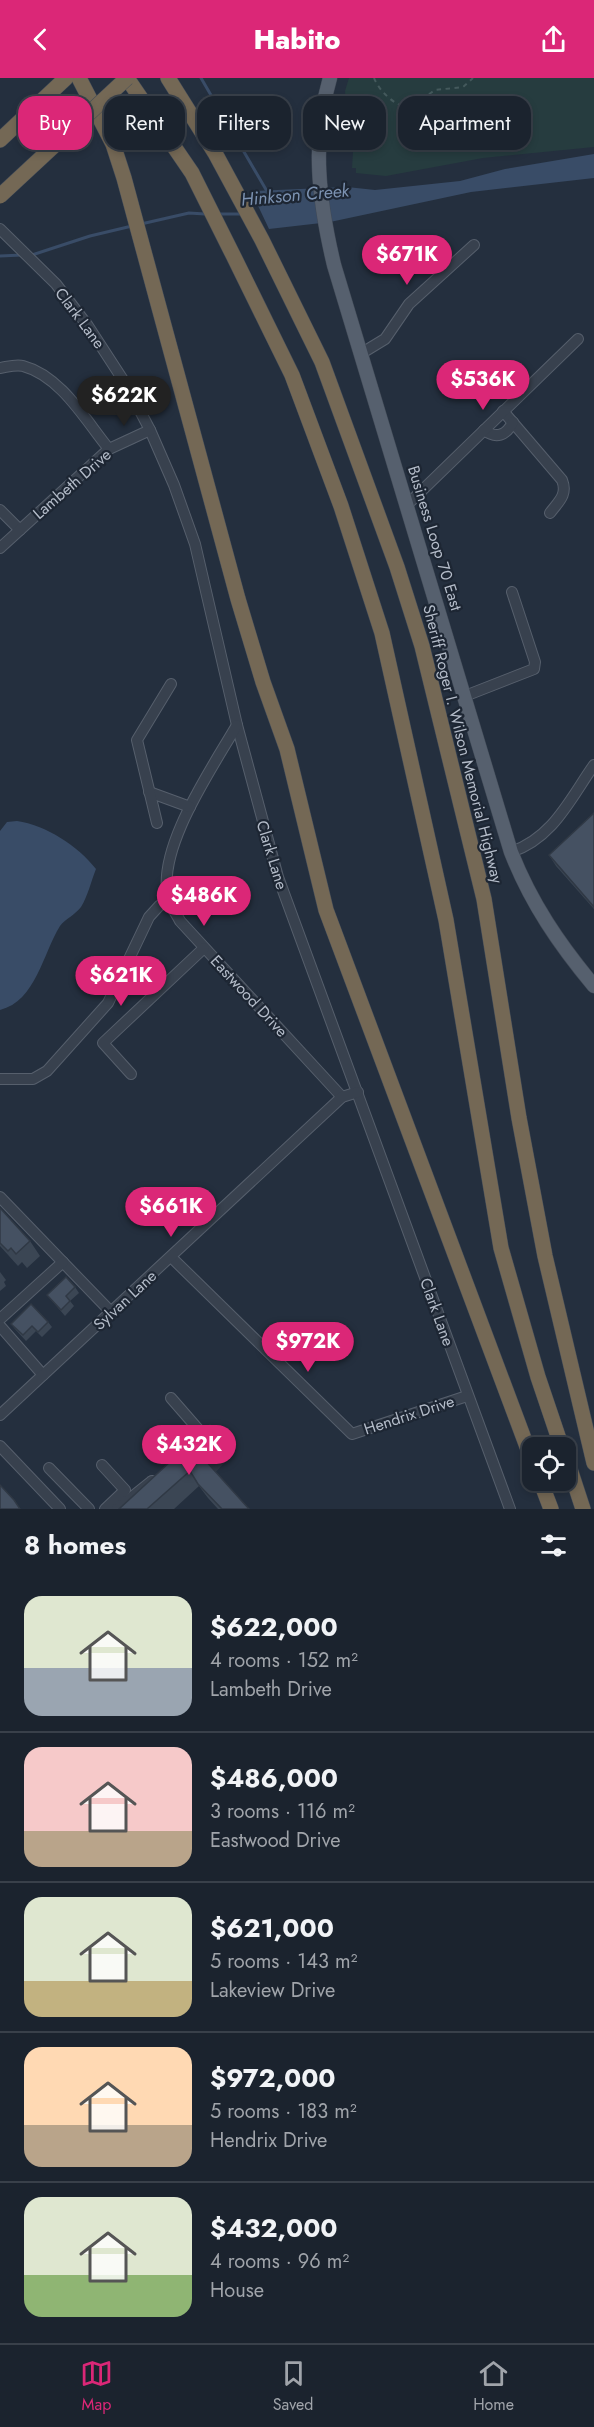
<!DOCTYPE html>
<meta charset="utf-8">
<style>
body{margin:0;font-family:Jost,sans-serif;background:#242b36;color:#f1f3f6;height:100vh;display:flex;flex-direction:column;font-size:22px;white-space:nowrap}
*{box-sizing:border-box;margin:0}
p{font-size:20px;color:#a0a4aa}
.icon{flex:none;width:33px;height:33px;fill:none;stroke:currentColor;stroke-width:2;stroke-linecap:round;stroke-linejoin:round}
.map{position:relative;height:1431px;overflow:hidden}
.side{display:flex;flex-direction:column;background:#1b232e;flex:1}
.side>*{flex:none}
.hud{position:absolute;left:18px;top:18px;width:558px;height:54px;display:flex;gap:12px}
.buttons{position:absolute;left:522px;top:1359px;display:grid;gap:12px}
.buttons a{display:grid;place-items:center;width:54px;height:54px;border-radius:12px;background:#1b232e;box-shadow:0 3px 9px #0003,0 0 0 2px #39404a;font-size:30px}
.price{position:absolute;translate:-50% -51px;padding:0 14px;border-radius:21px;background:#db2777;color:#fff;font-size:20px;line-height:39px;filter:drop-shadow(0 2px 3px #0008)}
.price::after{content:'';position:absolute;left:50%;top:36px;width:18px;height:14px;margin-left:-9px;background:inherit;clip-path:polygon(0 0,100% 0,50% 100%)}
.price.current{background:#222;color:#fff}
ul{padding:0;list-style:none}
li{display:flex;align-items:center;gap:18px;height:150px;padding:0 24px}
li+li{border-top:2px solid #39404a}
li span{display:grid;place-items:center;flex:none;width:168px;height:120px;border-radius:18px;color:#555}
li>.icon{margin-inline-start:auto}
span .icon{width:72px;height:72px;fill:#fffc;stroke-width:1}
li b{font-size:26px}
h2{display:flex;justify-content:space-between;align-items:center;height:72px;padding:0 24px;font-size:26px}
.pill{padding:0 21px;border-radius:18px;background:#1b232e;box-shadow:0 3px 9px #0003,0 0 0 2px #39404a;font-size:21px;line-height:54px}
.pill.current{background:#db2777;color:#fff}
header{display:flex;justify-content:space-between;align-items:center;height:78px;padding:0 24px;background:#db2777;color:#fff;font-size:27px;font-weight:800}
.tabs{display:flex;justify-content:space-around;align-items:center;height:84px;border-top:2px solid #39404a;background:#1b232e;font-size:16px;color:#a0a4aa}
.tabs a{display:grid;justify-items:center;gap:3px}
.tabs .current{color:#db2777}
.map>svg:first-child{display:block}
.green{fill:#263c3f}
.water{fill:#394c67}
.lines{fill:none;stroke-linecap:round;stroke-linejoin:round}
.stream{stroke:#394c67;stroke-width:3}
.minor-casing{stroke:#565f6c;stroke-width:12}
.major-casing{stroke:#414a57;stroke-width:15}
.highway-casing{stroke:#434c59;stroke-width:16}
.path{stroke:#44595c;stroke-width:2;stroke-dasharray:4.5 4.5;stroke-linecap:butt}
.minor{stroke:#38414e;stroke-width:10}
.major{stroke:#56606e;stroke-width:14}
.highway{stroke:#746855;stroke-width:15}
.highway-bridge-casing{stroke:#434c59;stroke-width:16;stroke-linecap:butt}
.highway-bridge{stroke:#746855;stroke-width:15}
.wall{fill:#3b4654}
.shaded-wall{fill:#303945}
.building{fill:#455162;stroke:#303945;stroke-width:1.5}
.labels{text-anchor:middle;dominant-baseline:central;stroke-width:4.5;stroke-linejoin:round;paint-order:stroke}
.street-label{font-size:16px;fill:#b4bcc9;stroke:#1d2633}
.water-label{font-size:18px;font-style:italic;fill:#7c92b1;stroke:#1d2633}
</style>
<header><svg class="icon" aria-label="back" viewBox="0 0 24 24"><path d="M15 5l-7 7 7 7"/></svg>Habito<svg class="icon" aria-label="share" viewBox="0 0 24 24"><path d="M12 15V3M7 8l5-5 5 5M5 13v7h14v-7"/></svg></header>
<div class="map">
<svg width="594" height="1431" viewBox="0 0 594 1431">
<rect width="100%" height="100%" fill="#242f3e"/>
<path class="green" d="M 349,0 L 594,0 L 594,69 L 483,80 L 386,98 L 356,95 L 356,90 L 352,90 L 354,56 L 347,41 L 345,13 Z"/>
<g class="water">
<path d="M 594,76 L 594,100 L 471,114 L 330,144 L 269,151 L 251,113 L 347,109 L 375,112 L 460,103 L 505,91 Z"/>
<path d="M 17,743 C 46,747 78,768 96,791 C 91,803 88,818 81,829 C 75,837 65,841 60,848 C 43,875 36,923 0,932 L 0,753 L 7,744 Z"/>
</g>
<g class="lines">
<g class="stream">
<path d="M 201,0 L 268,115"/>
<path d="M 218,136 L 241,136"/>
<path d="M 141,146 L 189,135 L 205,136"/>
<path d="M 32,177 L 90,158 L 132,148"/>
<path d="M 0,178 L 22,177"/>
</g>
<defs>
<g id="minor">
<path d="M 0,151 L 56,206 L 88,248 L 127,308 L 150,352 L 174,407 L 195,466 L 237,647 L 278,799 L 510,1431"/>
<path d="M 362,275 L 385,261 L 409,226 L 474,167"/>
<path d="M 0,290 C 7,289 16,286 23,288 C 61,298 86,343 109,371"/>
<path d="M 503,333 L 562,402 C 568,417 558,424 550,435"/>
<path d="M 484,352 C 496,361 506,358 513,344"/>
<path d="M 408,426 L 578,261"/>
<path d="M 0,432 L 20,452"/>
<path d="M 0,470 L 109,371 L 150,352"/>
<path d="M 465,618 L 534,591 L 535,584 L 512,514"/>
<path d="M 237,647 C 213,689 154,773 169,822 C 171,829 177,837 180,843 L 342,1019"/>
<path d="M 149,714 L 190,729"/>
<path d="M 157,745 L 137,662 L 171,606"/>
<path d="M 511,774 C 553,760 570,721 594,687"/>
<path d="M 131,996 L 103,965 L 204,870"/>
<path d="M 0,1001 L 33,1001 L 47,993 L 108,925 L 149,839 L 159,828 L 169,822"/>
<path d="M 0,1119 L 111,1234"/>
<path d="M 171,1179 L 352,1356 L 467,1318"/>
<path d="M 0,1241 L 63,1184"/>
<path d="M 0,1248 L 43,1297"/>
<path d="M 171,1320 L 198,1351 L 198,1359 L 189,1368"/>
<path d="M 0,1337 L 342,1019 L 358,1014"/>
<path d="M 0,1368 L 60,1431"/>
<path d="M 102,1387 L 125,1412 L 105,1431"/>
<path d="M 49,1390 L 89,1431"/>
<path d="M 117,1431 L 152,1403"/>
</g>
<path id="major" d="M 330,0 C 311,63 319,124 334,187 L 511,774 C 531,825 559,866 594,908"/>
<g id="highway">
<path d="M 79,0 L 113,66 L 124,100 L 238,521 L 263,604 L 287,671 L 326,832 L 532,1382"/>
<path d="M 127,0 L 192,95 L 233,177 L 292,297 L 341,428 L 382,555 L 446,842 L 501,1170 L 538,1299 L 562,1370"/>
<path d="M 168,0 L 215,75 L 262,162 L 322,284 L 397,489 L 422,568 L 484,821 L 519,1040 L 545,1178 L 594,1385"/>
<path d="M 0,62 L 66,0"/>
<path d="M 566,1379 L 583,1431"/>
<path d="M 540,1402 L 551,1431"/>
</g>
</defs>
<use href="#minor" class="minor-casing"/>
<use href="#major" class="major-casing"/>
<use href="#highway" class="highway-casing"/>
<path class="path" d="M 374,0 C 379,13 395,28 409,30 L 435,12 L 463,9 L 473,0"/>
<use href="#minor" class="minor"/>
<use href="#major" class="major"/>
<use href="#highway" class="highway"/>
<defs>
<path id="highway-bridge" d="M 0,118 L 127,0"/>
</defs>
<use href="#highway-bridge" class="highway-bridge-casing"/>
<use href="#highway-bridge" class="highway-bridge"/>
</g>
<g class="wall">
<path d="M 594,735 L 594,831 L 556,788 L 549,777 Z"/>
<path d="M 0,1130 L 30,1163 L 40,1178 L 27,1190 L 22,1184 L 18,1188 L 0,1168 Z"/>
<path d="M 0,1194 L 6,1202 L 4,1204 L 6,1208 L 0,1213 Z"/>
<path d="M 75,1209 L 79,1215 L 70,1223 L 74,1228 L 65,1238 L 47,1217 Z"/>
<path d="M 48,1244 L 52,1249 L 42,1259 L 36,1253 L 26,1263 L 15,1251 L 11,1246 Z"/>
<path d="M 210,1347 L 233,1375 L 215,1394 L 249,1431 L 218,1431 L 208,1420 L 199,1408 L 174,1431 L 119,1431 Z"/>
</g>
<path class="shaded-wall" d="M 223,1360 L 233,1375 L 214,1396 L 204,1381 Z"/>
<g class="building">
<path d="M 594,735 L 594,829 L 549,777 Z"/>
<path d="M 0,1130 L 30,1163 L 16,1176 L 11,1170 L 8,1173 L 0,1165 Z"/>
<path d="M 66,1199 L 75,1209 L 66,1218 L 70,1223 L 61,1232 L 47,1217 Z"/>
<path d="M 31,1226 L 48,1244 L 38,1254 L 32,1248 L 23,1257 L 11,1246 Z"/>
<path d="M 210,1347 L 223,1360 L 204,1381 L 249,1431 L 222,1431 L 198,1406 L 190,1393 L 147,1431 L 119,1431 Z"/>
<path d="M 0,1407 L 14,1422 L 20,1431 L 0,1431 Z"/>
</g>
<g class="labels">
<g class="street-label">
<text transform="translate(80 240) rotate(53)">Clark Lane</text>
<text transform="translate(72 406) rotate(-41)">Lambeth Drive</text>
<text transform="translate(435 460) rotate(73)">Business Loop 70 East</text>
<text transform="translate(463 666) rotate(76)">Sheriff Roger I. Wilson Memorial Highway</text>
<text transform="translate(272 777) rotate(73)">Clark Lane</text>
<text transform="translate(249 918) rotate(47)">Eastwood Drive</text>
<text transform="translate(125 1222) rotate(-43)">Sylvan Lane</text>
<text transform="translate(437 1234) rotate(70)">Clark Lane</text>
<text transform="translate(409 1337) rotate(-18)">Hendrix Drive</text>
</g>
<g class="water-label">
<text transform="translate(295 117) rotate(-5)">Hinkson Creek</text>
</g>
</g>
</svg>
<div class="buttons">
<a><svg class="icon" aria-label="locate" viewBox="0 0 24 24"><circle cx="12" cy="12" r="6"/><path d="M12 2v4M12 18v4M2 12h4M18 12h4"/></svg></a>
</div>
<b class="price" style="left:407px;top:208px">$671K</b>
<b class="price" style="left:483px;top:333px">$536K</b>
<b class="price current" style="left:124px;top:349px">$622K</b>
<b class="price" style="left:204px;top:849px">$486K</b>
<b class="price" style="left:121px;top:929px">$621K</b>
<b class="price" style="left:171px;top:1160px">$661K</b>
<b class="price" style="left:308px;top:1295px">$972K</b>
<b class="price" style="left:189px;top:1398px">$432K</b>
<div class="hud">
<a class="pill current">Buy</a>
<a class="pill">Rent</a>
<a class="pill">Filters</a>
<a class="pill">New</a>
<a class="pill">Apartment</a>
</div>
</div>
<section class="side">
<h2>8 homes<svg class="icon" aria-label="filters" viewBox="0 0 24 24"><path d="M4 7h16M4 17h16"/><circle cx="9" cy="7" r="2"/><circle cx="15" cy="17" r="2"/></svg></h2>
<ul>
<li><span style="background:linear-gradient(#dfe7d0 60%,#9aa5b1 0)"><svg class="icon" aria-label="home" viewBox="0 0 24 24"><path d="M3 11l9-7 9 7M6 9v11h12V9"/></svg></span><div><b>$622,000</b><p>4 rooms · 152 m²</p><p>Lambeth Drive</p></div></li>
<li><span style="background:linear-gradient(#f6c9c9 70%,#b9a48a 0)"><svg class="icon" aria-label="home" viewBox="0 0 24 24"><path d="M3 11l9-7 9 7M6 9v11h12V9"/></svg></span><div><b>$486,000</b><p>3 rooms · 116 m²</p><p>Eastwood Drive</p></div></li>
<li><span style="background:linear-gradient(#dfe7d0 70%,#c2b280 0)"><svg class="icon" aria-label="home" viewBox="0 0 24 24"><path d="M3 11l9-7 9 7M6 9v11h12V9"/></svg></span><div><b>$621,000</b><p>5 rooms · 143 m²</p><p>Lakeview Drive</p></div></li>
<li><span style="background:linear-gradient(#ffd9b3 65%,#b9a48a 0)"><svg class="icon" aria-label="home" viewBox="0 0 24 24"><path d="M3 11l9-7 9 7M6 9v11h12V9"/></svg></span><div><b>$972,000</b><p>5 rooms · 183 m²</p><p>Hendrix Drive</p></div></li>
<li><span style="background:linear-gradient(#dfe7d0 65%,#8fb573 0)"><svg class="icon" aria-label="home" viewBox="0 0 24 24"><path d="M3 11l9-7 9 7M6 9v11h12V9"/></svg></span><div><b>$432,000</b><p>4 rooms · 96 m²</p><p>House</p></div></li>
</ul>
</section>
<nav class="tabs">
<a class="current"><svg class="icon" aria-label="map" viewBox="0 0 24 24"><path d="M3 6l6-2 6 2 6-2v14l-6 2-6-2-6 2zM9 4v14M15 6v14"/></svg>Map</a>
<a><svg class="icon" aria-label="saved" viewBox="0 0 24 24"><path d="M7 4h10v16l-5-4-5 4z"/></svg>Saved</a>
<a><svg class="icon" aria-label="home" viewBox="0 0 24 24"><path d="M3 11l9-7 9 7M6 9v11h12V9"/></svg>Home</a>
</nav>
